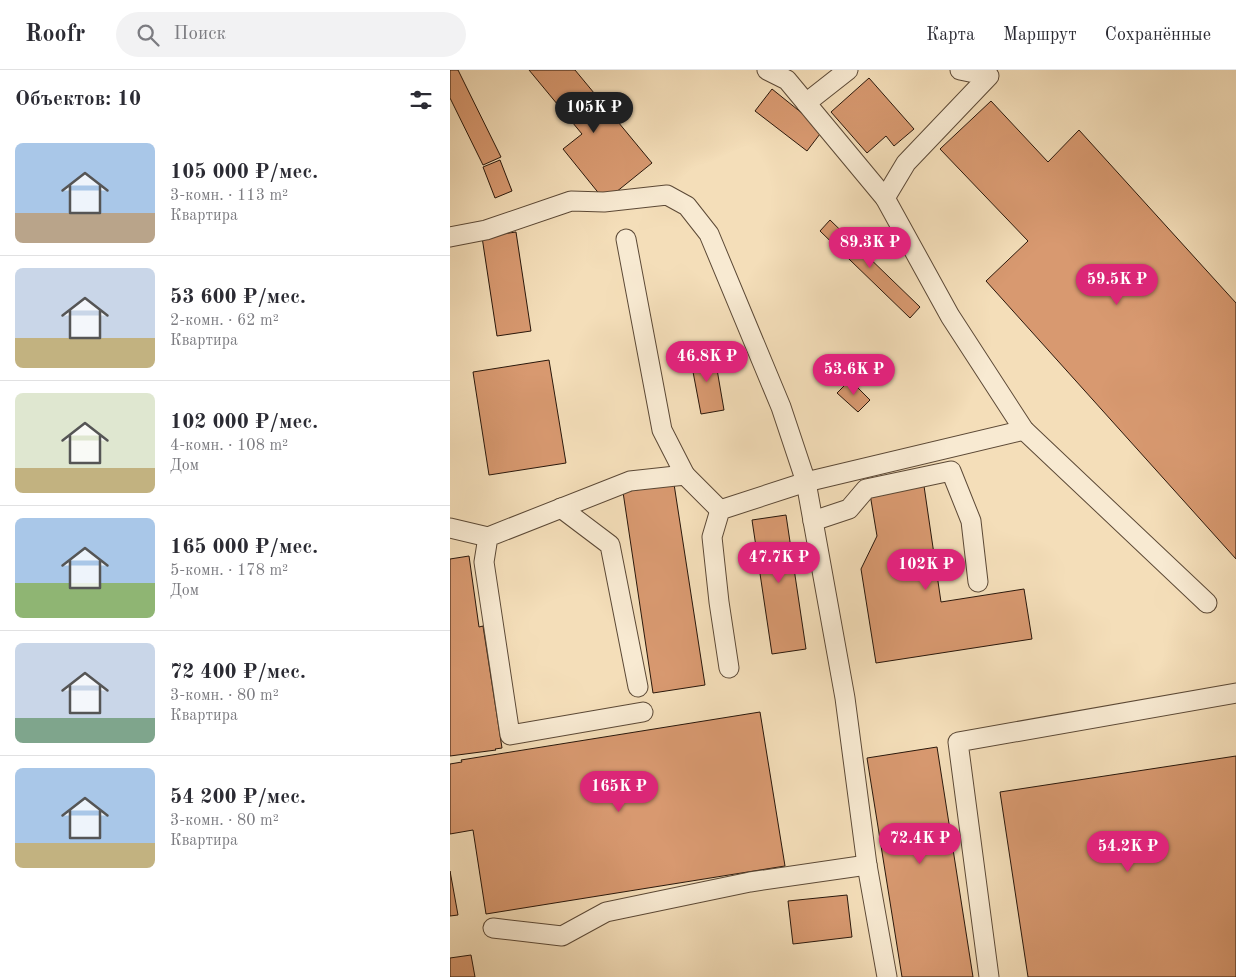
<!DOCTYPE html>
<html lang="ru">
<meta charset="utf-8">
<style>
body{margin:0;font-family:"Old Standard TT",serif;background:#f2f2f3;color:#2b2b33;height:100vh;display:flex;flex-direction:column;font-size:19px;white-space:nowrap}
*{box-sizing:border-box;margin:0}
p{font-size:16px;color:#7c7c81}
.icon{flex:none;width:28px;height:28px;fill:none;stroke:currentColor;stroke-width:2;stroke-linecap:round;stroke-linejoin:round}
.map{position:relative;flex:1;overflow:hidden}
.drawer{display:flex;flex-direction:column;background:#fff;width:450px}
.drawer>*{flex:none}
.price{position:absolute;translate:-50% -42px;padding:0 11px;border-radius:18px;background:#db2777;color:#fff;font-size:16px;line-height:32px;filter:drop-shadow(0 1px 2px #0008)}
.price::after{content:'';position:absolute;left:50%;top:30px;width:15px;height:11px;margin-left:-8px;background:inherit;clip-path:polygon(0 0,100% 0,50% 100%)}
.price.selected{background:#222;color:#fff}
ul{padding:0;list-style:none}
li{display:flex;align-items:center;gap:15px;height:125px;padding:0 15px}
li+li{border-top:1px solid #e1e1e2}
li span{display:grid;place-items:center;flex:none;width:140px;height:100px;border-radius:8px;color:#555}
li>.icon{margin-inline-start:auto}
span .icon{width:60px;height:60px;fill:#fffc;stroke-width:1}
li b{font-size:21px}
h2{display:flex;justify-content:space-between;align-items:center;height:60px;padding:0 15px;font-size:21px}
header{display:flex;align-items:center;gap:30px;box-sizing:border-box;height:70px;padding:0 25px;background:#fff;border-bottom:1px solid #e1e1e2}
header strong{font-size:24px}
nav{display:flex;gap:28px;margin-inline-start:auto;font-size:18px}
.search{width:350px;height:45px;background:#f2f2f3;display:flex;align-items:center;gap:12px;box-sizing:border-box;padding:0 18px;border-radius:28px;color:#7c7c81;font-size:19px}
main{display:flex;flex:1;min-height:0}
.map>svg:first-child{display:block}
.building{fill:#d89970;stroke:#29170b}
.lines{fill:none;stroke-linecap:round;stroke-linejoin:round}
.minor-casing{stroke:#5c4936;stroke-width:21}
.minor{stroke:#f8ead2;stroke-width:19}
</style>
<header>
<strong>Roofr</strong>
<div class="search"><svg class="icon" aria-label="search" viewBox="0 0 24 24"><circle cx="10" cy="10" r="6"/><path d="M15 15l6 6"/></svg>Поиск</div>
<nav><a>Карта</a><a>Маршрут</a><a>Сохранённые</a></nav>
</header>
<main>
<section class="drawer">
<h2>Объектов: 10<svg class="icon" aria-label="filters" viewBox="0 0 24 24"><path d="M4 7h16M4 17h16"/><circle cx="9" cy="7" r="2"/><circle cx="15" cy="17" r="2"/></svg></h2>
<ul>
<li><span style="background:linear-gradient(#a9c7e8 70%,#b9a48a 0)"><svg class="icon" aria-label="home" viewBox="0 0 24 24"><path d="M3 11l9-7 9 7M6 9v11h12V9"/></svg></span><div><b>105 000 ₽/мес.</b><p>3-комн. · 113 m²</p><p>Квартира</p></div></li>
<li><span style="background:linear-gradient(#c9d6e8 70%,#c2b280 0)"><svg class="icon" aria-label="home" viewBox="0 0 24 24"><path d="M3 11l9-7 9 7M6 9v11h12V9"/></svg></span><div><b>53 600 ₽/мес.</b><p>2-комн. · 62 m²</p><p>Квартира</p></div></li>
<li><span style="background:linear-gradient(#dfe7d0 75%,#c2b280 0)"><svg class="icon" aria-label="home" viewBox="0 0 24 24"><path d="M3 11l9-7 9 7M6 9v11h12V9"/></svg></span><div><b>102 000 ₽/мес.</b><p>4-комн. · 108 m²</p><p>Дом</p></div></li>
<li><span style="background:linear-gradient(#a9c7e8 65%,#8fb573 0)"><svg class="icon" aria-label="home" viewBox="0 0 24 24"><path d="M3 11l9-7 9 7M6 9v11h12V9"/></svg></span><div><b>165 000 ₽/мес.</b><p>5-комн. · 178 m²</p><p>Дом</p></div></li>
<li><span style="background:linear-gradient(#c9d6e8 75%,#7fa58c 0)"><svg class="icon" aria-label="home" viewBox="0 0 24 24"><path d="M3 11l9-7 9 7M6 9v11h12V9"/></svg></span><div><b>72 400 ₽/мес.</b><p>3-комн. · 80 m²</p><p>Квартира</p></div></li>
<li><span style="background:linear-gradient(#a9c7e8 75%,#c2b280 0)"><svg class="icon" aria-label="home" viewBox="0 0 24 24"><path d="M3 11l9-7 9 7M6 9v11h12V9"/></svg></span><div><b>54 200 ₽/мес.</b><p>3-комн. · 80 m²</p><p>Квартира</p></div></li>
</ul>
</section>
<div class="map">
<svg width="786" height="907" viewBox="0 0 786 907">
<rect width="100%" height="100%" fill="#f4deb9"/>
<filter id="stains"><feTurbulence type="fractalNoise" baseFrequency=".004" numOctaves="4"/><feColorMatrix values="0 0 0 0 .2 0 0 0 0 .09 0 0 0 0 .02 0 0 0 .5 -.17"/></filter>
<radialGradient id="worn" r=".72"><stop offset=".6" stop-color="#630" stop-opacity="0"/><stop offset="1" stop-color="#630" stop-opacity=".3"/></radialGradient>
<g class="building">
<path d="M 0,0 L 8,0 L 51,87 L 33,95 L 0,28 Z"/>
<path d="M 79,0 L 125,0 L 202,93 L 155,131 L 113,79 L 132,64 Z"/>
<path d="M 419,8 L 464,59 L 444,76 L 436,66 L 417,83 L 381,42 Z"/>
<path d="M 322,19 L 373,60 L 357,81 L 305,41 Z"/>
<path d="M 541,31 L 598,92 L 629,60 L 786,233 L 786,489 L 536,211 L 578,171 L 490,79 Z"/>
<path d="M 50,90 L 62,121 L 45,128 L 33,97 Z"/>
<path d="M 380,150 L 470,237 L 460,248 L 370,161 Z"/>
<path d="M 66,162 L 81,261 L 47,266 L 32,167 Z"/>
<path d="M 264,282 L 274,340 L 251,344 L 240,286 Z"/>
<path d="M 99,290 L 116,393 L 39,405 L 23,302 Z"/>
<path d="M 400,310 L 420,330 L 408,342 L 387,323 Z"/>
<path d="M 224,414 L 255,615 L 203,623 L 173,422 Z"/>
<path d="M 474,416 L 491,532 L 574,519 L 582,569 L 426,593 L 411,499 L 427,466 L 420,424 Z"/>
<path d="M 336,445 L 356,579 L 322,584 L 302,450 Z"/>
<path d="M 19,486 L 29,557 L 33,556 L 52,678 L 45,679 L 46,680 L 0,686 L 0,489 Z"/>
<path d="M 310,642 L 335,796 L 36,844 L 23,760 L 0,764 L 0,694 L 12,692 L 11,690 Z"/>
<path d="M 487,677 L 523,907 L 452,907 L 417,688 Z"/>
<path d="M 786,686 L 786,907 L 578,907 L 550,722 Z"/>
<path d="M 0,801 L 8,845 L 0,846 Z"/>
<path d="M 397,825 L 402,867 L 343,874 L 338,831 Z"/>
<path d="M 21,885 L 25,907 L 0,907 L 0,888 Z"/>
</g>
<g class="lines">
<defs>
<g id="minor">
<path d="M 317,0 L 337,10 L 435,128 L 500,246 L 574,360 L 757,533"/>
<path d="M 356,33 L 398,0"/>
<path d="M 435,128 L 456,93 L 539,6 L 510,0"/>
<path d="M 0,167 L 36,160 L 121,131 L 154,132 L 217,125 L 237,136 L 259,164 L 331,337 L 356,412 L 395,628 L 417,795 L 437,907"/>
<path d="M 176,169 L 212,360 L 235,405"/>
<path d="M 111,438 L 160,475 L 188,617"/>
<path d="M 363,451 L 399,439 L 416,419 L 501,401 L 521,451 L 528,512"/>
<path d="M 0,458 L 38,467"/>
<path d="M 279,598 L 269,532 L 262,467 L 270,440 L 356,412 L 574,360"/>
<path d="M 193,642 L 60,665 L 34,492 L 38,467 L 180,411 L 235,405 L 270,440"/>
<path d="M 43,858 L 112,866 L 156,842 L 300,812 L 417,795"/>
<path d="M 539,907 L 508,672 L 786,623"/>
</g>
</defs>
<use href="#minor" class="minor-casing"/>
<use href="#minor" class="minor"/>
</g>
<rect width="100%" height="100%" filter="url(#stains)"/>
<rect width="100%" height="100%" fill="url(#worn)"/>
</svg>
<b class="price selected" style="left:144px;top:64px">105K ₽</b>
<b class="price" style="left:420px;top:199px">89.3K ₽</b>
<b class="price" style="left:667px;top:236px">59.5K ₽</b>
<b class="price" style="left:257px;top:313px">46.8K ₽</b>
<b class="price" style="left:404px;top:326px">53.6K ₽</b>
<b class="price" style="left:329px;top:514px">47.7K ₽</b>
<b class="price" style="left:476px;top:521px">102K ₽</b>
<b class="price" style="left:169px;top:743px">165K ₽</b>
<b class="price" style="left:470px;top:795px">72.4K ₽</b>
<b class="price" style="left:678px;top:803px">54.2K ₽</b>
</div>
</main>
